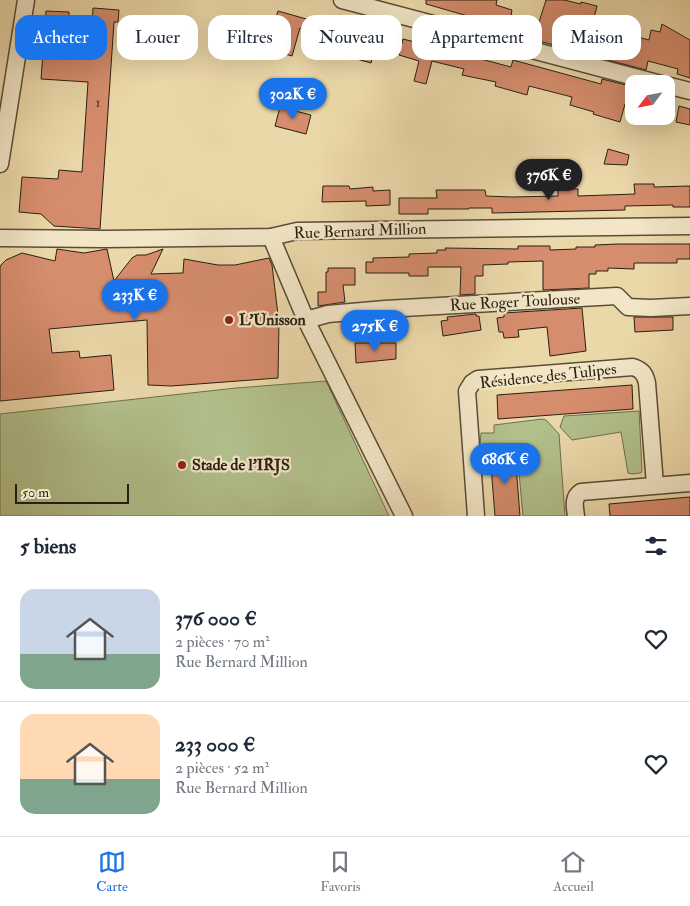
<!DOCTYPE html>
<html lang="fr">
<meta charset="utf-8">
<style>
body{margin:0;font-family:"IM FELL Double Pica",serif;background:#f6f6f7;color:#1f2937;height:100vh;display:flex;flex-direction:column;font-size:19px;white-space:nowrap}
*{box-sizing:border-box;margin:0}
p{font-size:16px;color:#747a83}
.icon{flex:none;width:28px;height:28px;fill:none;stroke:currentColor;stroke-width:2;stroke-linecap:round;stroke-linejoin:round}
.map{position:relative;height:516px;overflow:hidden}
.details{display:flex;flex-direction:column;background:#fff;flex:1}
.details>*{flex:none}
.guide{position:absolute;left:15px;top:15px;width:660px;height:45px;display:flex;gap:10px}
.needle{width:32px;rotate:238deg}
.tools{position:absolute;left:625px;top:75px;display:grid;gap:10px}
.tools a{display:grid;place-items:center;width:50px;height:50px;border-radius:10px;background:#fff;box-shadow:0 5px 20px #0002;font-size:25px}
.scale{position:absolute;left:15px;bottom:12px;width:114px;box-sizing:border-box;padding-left:5px;border:2px solid #291f13;border-top:0;font-size:14px;line-height:18px;white-space:nowrap;color:#291f13;-webkit-text-stroke:4px #f2e6c7;paint-order:stroke}
.price{position:absolute;translate:-50% -42px;padding:0 11px;border-radius:18px;background:#1a73e8;color:#fff;font-size:16px;line-height:32px;filter:drop-shadow(0 1px 2px #0008)}
.price::after{content:'';position:absolute;left:50%;top:30px;width:15px;height:11px;margin-left:-8px;background:inherit;clip-path:polygon(0 0,100% 0,50% 100%)}
.price.on{background:#222;color:#fff}
ul{padding:0;list-style:none}
li{display:flex;align-items:center;gap:15px;height:125px;padding:0 20px}
li+li{border-top:1px solid #e0e1e3}
li span{display:grid;place-items:center;flex:none;width:140px;height:100px;border-radius:15px;color:#555}
li>.icon{margin-inline-start:auto}
span .icon{width:60px;height:60px;fill:#fffc;stroke-width:1}
li b{font-size:21px}
h2{display:flex;justify-content:space-between;align-items:center;height:60px;padding:0 20px;font-size:21px}
.chip{padding:0 18px;border-radius:15px;background:#fff;box-shadow:0 5px 20px #0002;font-size:18px;line-height:45px}
.chip.on{background:#1a73e8;color:#fff}
.dock{display:flex;justify-content:space-around;align-items:center;height:70px;border-top:1px solid #e0e1e3;background:#fff;font-size:14px;color:#747a83}
.dock a{display:grid;justify-items:center;gap:2px}
.dock .on{color:#1a73e8}
.map>svg:first-child{display:block}
.green{fill:#b2c08b;stroke:#6e704f}
.building{fill:#d68d6e;stroke:#291f13}
.lines{fill:none;stroke-linecap:round;stroke-linejoin:round}
.street-casing{stroke:#5a4d38;stroke-width:19}
.street{stroke:#f2e6c7;stroke-width:16}
.poi-dot{fill:#8f2418;stroke:#f2e6c7;stroke-width:2}
.labels{text-anchor:middle;dominant-baseline:central;stroke-width:4.5;stroke-linejoin:round;paint-order:stroke}
.number-label{font-size:14px;fill:#543a2a}
.street-label{font-size:16px;fill:#291f13;stroke:#f2e6c7}
.poi-label{font-size:16px;font-weight:bold;fill:#291f13;stroke:#f2e6c7;text-anchor:start}
</style>
<div class="map">
<svg width="690" height="516" viewBox="0 0 690 516">
<rect width="100%" height="100%" fill="#ebd8a9"/>
<filter id="stains"><feTurbulence type="fractalNoise" baseFrequency=".004" numOctaves="4"/><feColorMatrix values="0 0 0 0 .2 0 0 0 0 .09 0 0 0 0 .02 0 0 0 .5 -.17"/></filter>
<radialGradient id="worn" r=".72"><stop offset=".6" stop-color="#630" stop-opacity="0"/><stop offset="1" stop-color="#630" stop-opacity=".3"/></radialGradient>
<g class="green">
<path d="M 326,381 L 389,516 L 0,516 L 0,414 L 236,388 Z"/>
<path d="M 639,411 L 642,470 L 641,473 L 632,474 L 628,473 L 621,432 L 572,440 L 560,427 L 564,416 Z"/>
<path d="M 542,419 L 546,420 L 559,434 L 565,516 L 523,516 L 517,451 L 492,452 L 485,447 L 480,445 L 481,433 L 494,433 L 494,425 Z"/>
</g>
<g class="building">
<path d="M 426,0 L 497,0 L 496,5 L 512,10 L 511,15 L 539,22 L 546,0 L 564,0 L 581,4 L 581,2 L 597,6 L 593,22 L 615,27 L 614,31 L 649,40 L 651,30 L 660,32 L 662,24 L 690,40 L 690,78 L 677,74 L 678,69 L 648,61 L 646,70 L 608,60 L 609,51 L 582,46 L 581,52 L 519,36 L 520,31 L 426,4 Z"/>
<path d="M 93,8 L 119,10 L 118,22 L 114,22 L 100,229 L 54,226 L 41,214 L 19,212 L 22,177 L 58,179 L 59,170 L 82,172 L 88,82 L 41,79 L 46,11 L 69,12 L 69,23 L 92,25 Z"/>
<path d="M 278,11 L 317,22 L 314,32 L 300,28 L 292,56 L 275,51 L 282,23 L 275,21 Z"/>
<path d="M 335,21 L 348,25 L 346,35 L 376,44 L 371,63 L 328,51 Z"/>
<path d="M 383,21 L 399,25 L 395,42 L 379,38 Z"/>
<path d="M 425,36 L 469,49 L 468,53 L 482,57 L 481,59 L 511,67 L 513,60 L 601,84 L 602,79 L 634,87 L 634,107 L 625,104 L 620,122 L 593,114 L 594,112 L 570,105 L 572,97 L 529,86 L 527,95 L 495,86 L 496,82 L 462,75 L 464,69 L 432,61 L 426,84 L 414,81 L 419,61 L 399,55 L 403,39 L 423,44 Z"/>
<path d="M 679,106 L 690,109 L 690,125 L 676,122 Z"/>
<path d="M 280,107 L 311,115 L 306,134 L 275,126 Z"/>
<path d="M 608,149 L 629,155 L 627,165 L 604,164 Z"/>
<path d="M 634,184 L 654,184 L 654,187 L 690,186 L 690,207 L 673,207 L 673,205 L 625,206 L 625,210 L 492,213 L 492,208 L 469,208 L 469,209 L 428,209 L 428,214 L 399,214 L 399,198 L 437,198 L 436,190 L 485,190 L 486,196 L 512,197 L 558,196 L 558,189 L 578,189 L 578,196 L 635,194 Z"/>
<path d="M 323,186 L 349,186 L 350,189 L 373,187 L 373,191 L 390,190 L 390,205 L 366,206 L 366,201 L 322,202 Z"/>
<path d="M 618,244 L 690,244 L 690,259 L 677,259 L 677,263 L 634,263 L 634,269 L 608,268 L 608,271 L 596,271 L 596,274 L 589,274 L 589,288 L 543,290 L 543,261 L 508,262 L 508,264 L 483,265 L 483,276 L 475,276 L 475,294 L 460,295 L 461,267 L 428,267 L 428,276 L 409,276 L 409,273 L 366,273 L 366,262 L 373,262 L 373,258 L 409,257 L 409,254 L 437,253 L 437,250 L 446,250 L 445,248 L 518,249 L 518,246 L 550,246 L 550,250 L 576,249 L 576,247 L 595,247 L 595,245 Z"/>
<path d="M 57,249 L 84,253 L 107,249 L 114,281 L 132,258 L 137,255 L 146,255 L 163,249 L 151,274 L 183,273 L 184,259 L 218,265 L 235,265 L 269,258 L 272,265 L 279,323 L 278,378 L 171,386 L 148,385 L 147,320 L 49,329 L 52,353 L 79,351 L 80,358 L 111,355 L 114,390 L 0,401 L 0,266 L 6,260 L 22,253 L 55,261 Z"/>
<path d="M 328,268 L 355,268 L 355,285 L 343,285 L 345,302 L 318,306 L 318,292 L 326,292 L 326,272 L 328,272 Z"/>
<path d="M 582,308 L 586,351 L 550,356 L 547,327 L 518,330 L 519,337 L 504,338 L 503,332 L 499,332 L 497,318 L 504,317 L 504,313 Z"/>
<path d="M 476,314 L 476,316 L 479,316 L 481,330 L 443,336 L 441,321 L 448,320 L 447,317 Z"/>
<path d="M 634,317 L 673,317 L 673,330 L 635,332 Z"/>
<path d="M 355,343 L 396,343 L 396,359 L 356,363 Z"/>
<path d="M 632,385 L 633,409 L 498,419 L 497,395 Z"/>
<path d="M 515,453 L 520,516 L 495,516 L 490,454 Z"/>
<path d="M 690,497 L 690,516 L 610,516 L 609,504 Z"/>
</g>
<g class="lines">
<defs>
<g id="street">
<path d="M 342,0 L 661,84"/>
<path d="M 666,85 L 690,91"/>
<path d="M 0,164 L 26,0"/>
<path d="M 271,237 L 306,320 L 404,516"/>
<path d="M 0,238 L 105,239 L 271,237 L 297,231 L 690,226"/>
<path d="M 306,320 L 328,314 L 385,309 L 617,296 L 628,307 L 651,308 L 690,306"/>
<path d="M 476,516 L 467,391 L 472,383 L 478,379 L 633,367 C 642,370 645,374 647,383 L 655,485"/>
<path d="M 576,516 C 575,507 572,498 581,492 L 690,483"/>
</g>
</defs>
<use href="#street" class="street-casing"/>
<use href="#street" class="street"/>
</g>
<g class="poi-dot">
<circle cx="229" cy="320" r="5"/>
<circle cx="182" cy="465" r="5"/>
</g>
<g class="labels">
<g class="number-label">
<text x="98" y="102">1</text>
</g>
<g class="street-label">
<text transform="translate(360 231) rotate(-2)">Rue Bernard Million</text>
<text transform="translate(515 302) rotate(-3)">Rue Roger Toulouse</text>
<text transform="translate(548 376) rotate(-6)">Résidence des Tulipes</text>
</g>
<g class="poi-label">
<text x="239" y="320">L'Unisson</text>
<text x="192" y="465">Stade de l'IRJS</text>
</g>
</g>
<rect width="100%" height="100%" filter="url(#stains)"/>
<rect width="100%" height="100%" fill="url(#worn)"/>
</svg>
<div class="tools">
<a><svg class="needle" viewBox="-14 -14 28 28"><path d="M0-13l5 13h-10z" fill="#e53935"/><path d="M0 13l5-13h-10z" fill="#747a83"/></svg></a>
</div>
<div class="scale">50 m</div>
<b class="price" style="left:293px;top:120px">302K €</b>
<b class="price on" style="left:549px;top:201px">376K €</b>
<b class="price" style="left:135px;top:321px">233K €</b>
<b class="price" style="left:375px;top:352px">275K €</b>
<b class="price" style="left:505px;top:485px">686K €</b>
<div class="guide">
<a class="chip on">Acheter</a>
<a class="chip">Louer</a>
<a class="chip">Filtres</a>
<a class="chip">Nouveau</a>
<a class="chip">Appartement</a>
<a class="chip">Maison</a>
</div>
</div>
<section class="details">
<h2>5 biens<svg class="icon" aria-label="filters" viewBox="0 0 24 24"><path d="M4 7h16M4 17h16"/><circle cx="9" cy="7" r="2"/><circle cx="15" cy="17" r="2"/></svg></h2>
<ul>
<li><span style="background:linear-gradient(#c9d6e8 65%,#7fa58c 0)"><svg class="icon" aria-label="home" viewBox="0 0 24 24"><path d="M3 11l9-7 9 7M6 9v11h12V9"/></svg></span><div><b>376 000 €</b><p>2 pièces · 70 m²</p><p>Rue Bernard Million</p></div><svg class="icon" aria-label="heart" viewBox="0 0 24 24"><path d="M12 20l-8-8c-3-5 5-10 8-4 3-6 11-1 8 4z"/></svg></li>
<li><span style="background:linear-gradient(#ffd9b3 65%,#7fa58c 0)"><svg class="icon" aria-label="home" viewBox="0 0 24 24"><path d="M3 11l9-7 9 7M6 9v11h12V9"/></svg></span><div><b>233 000 €</b><p>2 pièces · 52 m²</p><p>Rue Bernard Million</p></div><svg class="icon" aria-label="heart" viewBox="0 0 24 24"><path d="M12 20l-8-8c-3-5 5-10 8-4 3-6 11-1 8 4z"/></svg></li>
</ul>
</section>
<nav class="dock">
<a class="on"><svg class="icon" aria-label="map" viewBox="0 0 24 24"><path d="M3 6l6-2 6 2 6-2v14l-6 2-6-2-6 2zM9 4v14M15 6v14"/></svg>Carte</a>
<a><svg class="icon" aria-label="saved" viewBox="0 0 24 24"><path d="M7 4h10v16l-5-4-5 4z"/></svg>Favoris</a>
<a><svg class="icon" aria-label="home" viewBox="0 0 24 24"><path d="M3 11l9-7 9 7M6 9v11h12V9"/></svg>Accueil</a>
</nav>
